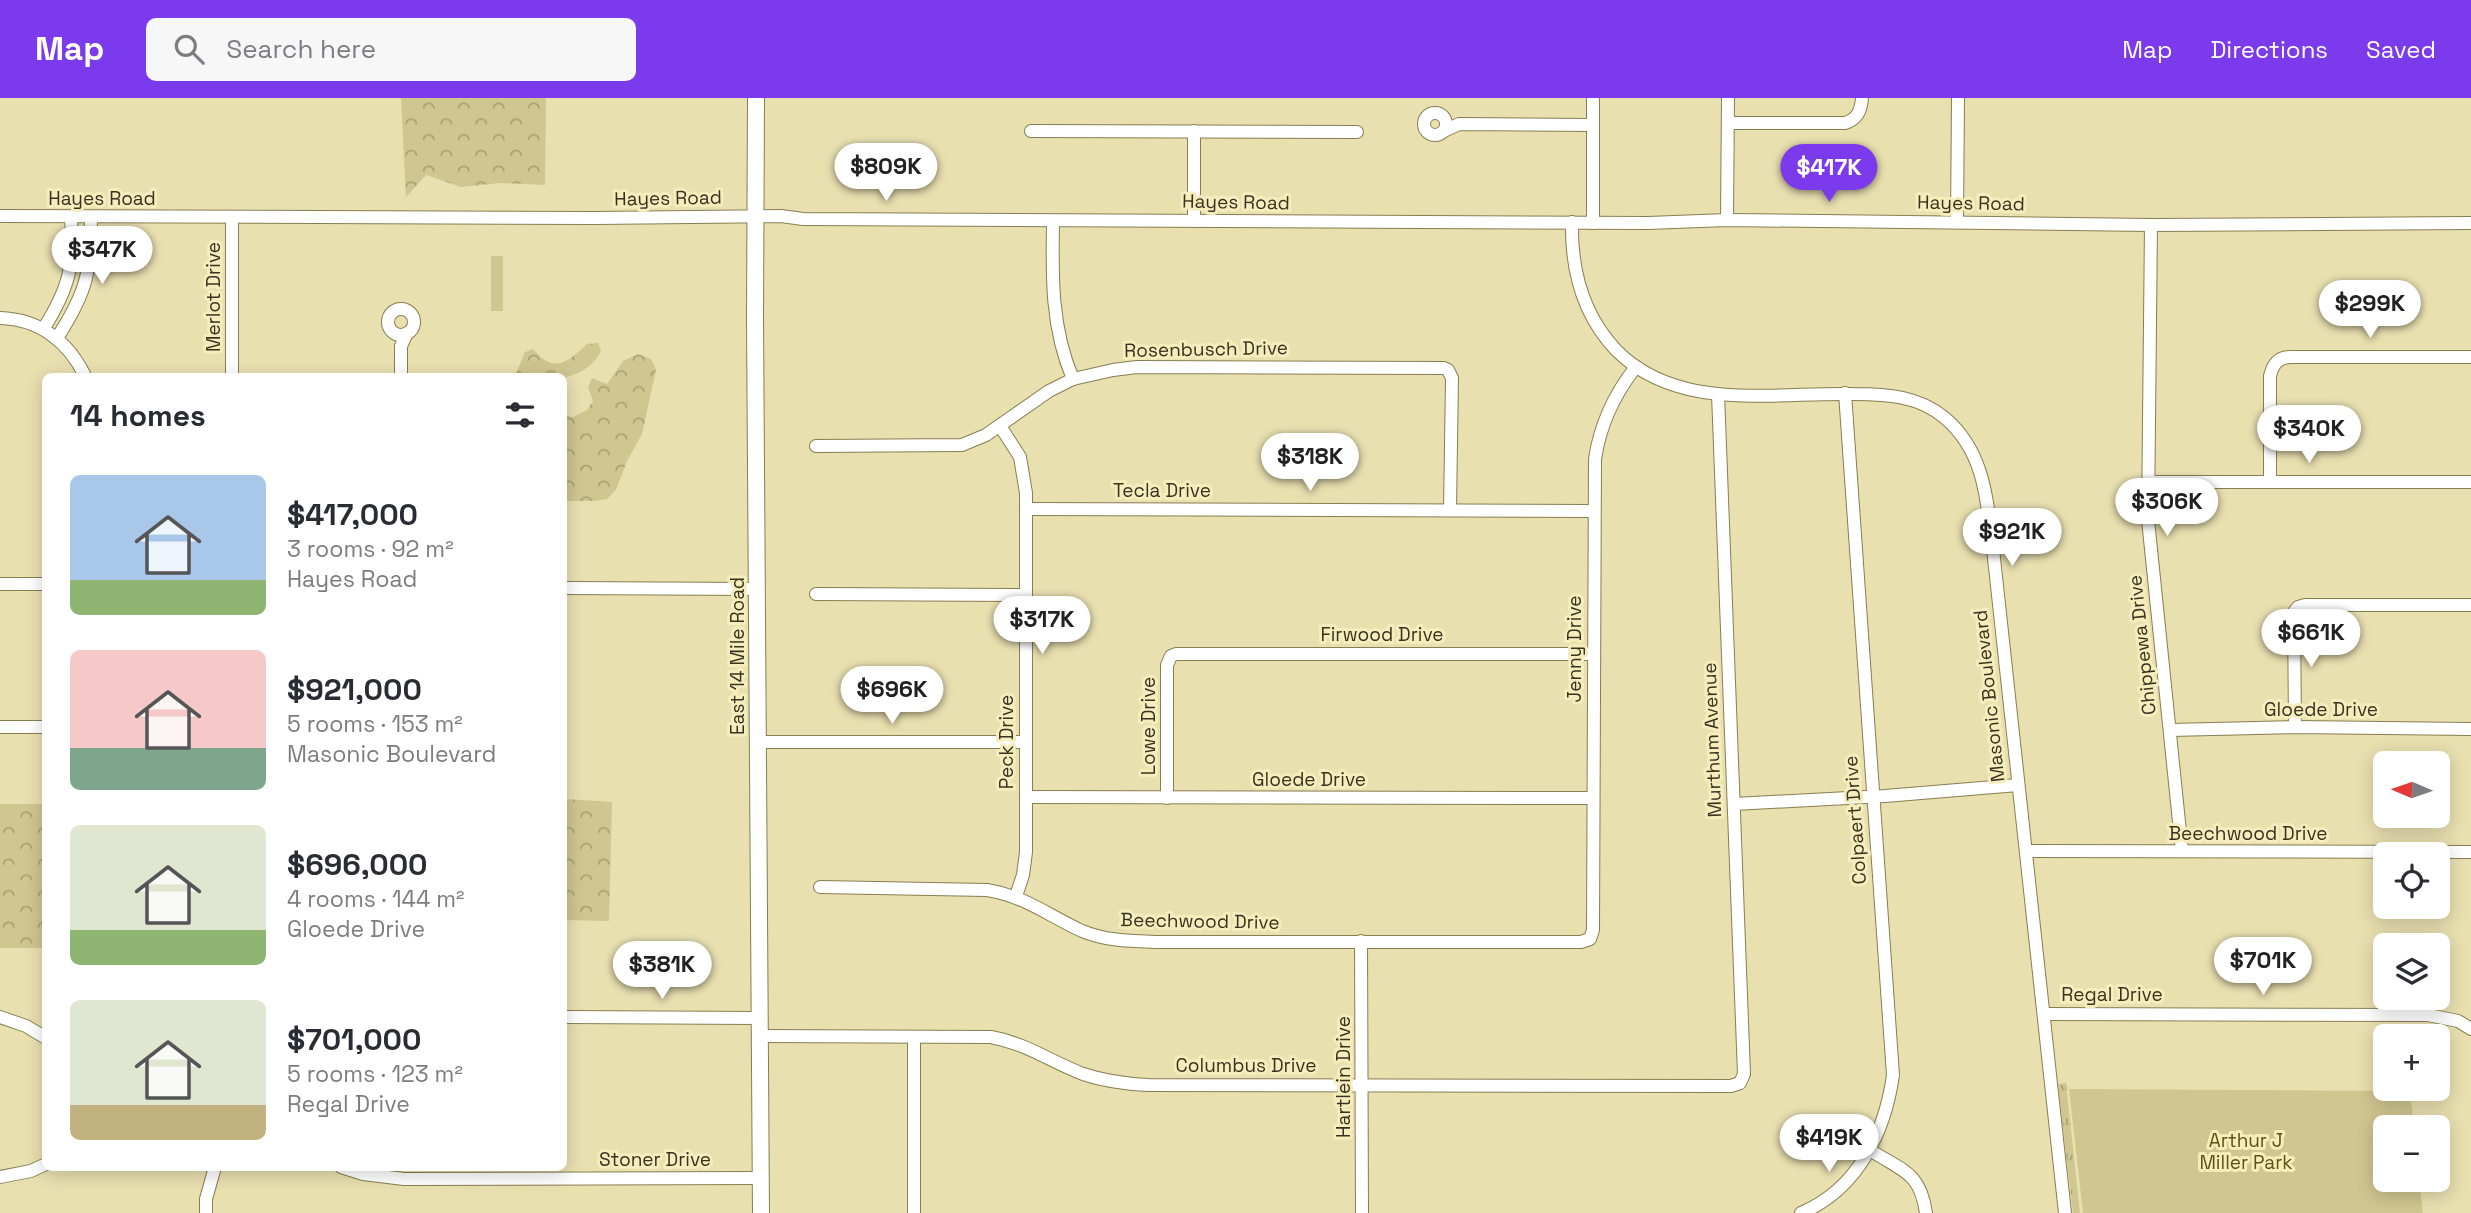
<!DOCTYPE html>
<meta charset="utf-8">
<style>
body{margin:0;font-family:"Space Grotesk",sans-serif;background:#f7f7f7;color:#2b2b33;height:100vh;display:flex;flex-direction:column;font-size:26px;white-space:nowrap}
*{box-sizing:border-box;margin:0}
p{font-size:23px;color:#7c7c81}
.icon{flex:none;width:38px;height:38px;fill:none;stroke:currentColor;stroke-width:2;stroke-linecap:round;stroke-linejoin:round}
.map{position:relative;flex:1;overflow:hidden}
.sheet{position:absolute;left:42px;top:275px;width:525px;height:798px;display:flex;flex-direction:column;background:#fff;border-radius:10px;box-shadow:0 4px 18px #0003}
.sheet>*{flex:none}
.needle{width:46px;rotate:272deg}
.fabs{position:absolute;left:2373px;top:653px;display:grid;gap:14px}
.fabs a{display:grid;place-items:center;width:77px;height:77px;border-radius:10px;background:#fff;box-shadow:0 4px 18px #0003;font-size:35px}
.price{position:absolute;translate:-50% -60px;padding:0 16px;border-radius:24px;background:#fff;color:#222;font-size:23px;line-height:46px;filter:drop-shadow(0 2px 4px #0008)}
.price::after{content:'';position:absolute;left:50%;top:42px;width:21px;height:16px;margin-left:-10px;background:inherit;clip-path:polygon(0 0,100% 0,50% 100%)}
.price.current{background:#7c3aed;color:#fff}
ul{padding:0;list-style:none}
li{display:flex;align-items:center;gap:21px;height:175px;padding:0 28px}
li span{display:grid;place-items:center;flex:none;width:196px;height:140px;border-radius:10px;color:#555}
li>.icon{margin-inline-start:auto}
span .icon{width:84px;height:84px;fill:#fffc;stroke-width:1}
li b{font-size:30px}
h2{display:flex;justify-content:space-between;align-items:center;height:84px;padding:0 28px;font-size:30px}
header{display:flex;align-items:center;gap:42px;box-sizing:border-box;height:98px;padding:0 35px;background:#7c3aed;color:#fff}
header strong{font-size:33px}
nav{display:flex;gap:38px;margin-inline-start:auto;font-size:24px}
.search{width:490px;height:63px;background:#f7f7f7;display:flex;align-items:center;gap:18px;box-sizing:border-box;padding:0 24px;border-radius:10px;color:#7c7c81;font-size:26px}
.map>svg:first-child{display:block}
.grass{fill:url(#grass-tufts)}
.forest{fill:url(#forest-crowns)}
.green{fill:#d0c690}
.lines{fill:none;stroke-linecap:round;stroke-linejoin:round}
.minor-casing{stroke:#877e51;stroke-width:14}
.major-casing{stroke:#877e51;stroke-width:18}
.minor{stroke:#fff;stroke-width:12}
.major{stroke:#fff;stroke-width:16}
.labels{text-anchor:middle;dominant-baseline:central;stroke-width:6;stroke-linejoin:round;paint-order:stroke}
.street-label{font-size:19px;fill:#373320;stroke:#f6edbc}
.park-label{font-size:19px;fill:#5d5212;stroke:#f6edbc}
</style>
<header>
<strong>Map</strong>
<div class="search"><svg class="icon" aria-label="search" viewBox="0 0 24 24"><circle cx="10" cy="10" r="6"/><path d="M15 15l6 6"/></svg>Search here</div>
<nav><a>Map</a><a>Directions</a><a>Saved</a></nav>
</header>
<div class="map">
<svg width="2471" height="1115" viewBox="0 0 2471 1115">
<defs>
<pattern id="grass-tufts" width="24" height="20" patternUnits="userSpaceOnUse" patternTransform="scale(1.75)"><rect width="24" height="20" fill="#d0c690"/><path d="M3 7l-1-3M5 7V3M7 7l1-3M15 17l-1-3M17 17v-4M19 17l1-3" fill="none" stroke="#aaa175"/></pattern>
<pattern id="forest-crowns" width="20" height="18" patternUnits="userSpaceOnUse" patternTransform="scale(1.75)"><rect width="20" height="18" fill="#d0c690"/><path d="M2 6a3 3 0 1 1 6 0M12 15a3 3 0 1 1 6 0" fill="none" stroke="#aaa175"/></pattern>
</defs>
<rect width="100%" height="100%" fill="#e9e0b0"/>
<path class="grass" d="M 2066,985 L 2080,1115 L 2073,1115 L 2058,986 Z"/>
<g class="forest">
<path d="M 401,0 L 546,0 L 545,87 L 500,85 L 461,89 L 426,77 L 406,99 Z"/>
<path d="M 598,245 L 601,253 C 593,269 580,275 564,280 L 564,278 L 515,278 L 525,254 L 533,251 C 554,276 567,265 587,246 Z"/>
<path d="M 638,256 L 651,261 L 656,272 L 642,336 L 627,363 L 616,392 L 607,401 L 595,403 L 564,403 L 564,313 L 565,317 L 573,319 L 587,312 L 593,303 L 588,289 L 592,280 L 607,286 L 623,263 Z"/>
<path d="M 564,701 L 612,704 L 609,823 L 564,822 Z"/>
<rect x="0" y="706" width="45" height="144"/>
</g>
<g class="green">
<rect x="491" y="158" width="12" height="55"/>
<path d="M 2069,991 L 2410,993 L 2414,1029 L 2385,1029 L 2385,1082 L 2419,1082 L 2423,1115 L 2083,1115 Z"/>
</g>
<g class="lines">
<defs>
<g id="minor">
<circle cx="1435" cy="26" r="11"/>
<path d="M 1728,25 L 1845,25 C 1858,21 1861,12 1862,0"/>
<path d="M 1031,33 L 1357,34"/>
<path d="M 1444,33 L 1459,26 L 1593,27"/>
<path d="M 0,118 L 595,120 L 781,118 L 803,121 L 1648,125 L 1727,122 L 2151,127 L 2471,125"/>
<path d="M 232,120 L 232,278"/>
<path d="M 1727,122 L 1728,0"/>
<path d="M 1194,123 L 1194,33"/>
<path d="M 1957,123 L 1958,0"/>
<path d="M 1053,124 C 1052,178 1051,230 1073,281"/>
<path d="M 1572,124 C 1571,172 1582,216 1616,252 C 1678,315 1774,294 1854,296 C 1887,296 1919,298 1945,320 C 1985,354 1987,403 1993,451 L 2065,1115"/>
<path d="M 1593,125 L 1593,0"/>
<path d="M 2151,127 L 2148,422 L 2182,753"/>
<circle cx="401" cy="224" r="13"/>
<path d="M 0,220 C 39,221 68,243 85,278"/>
<path d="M 44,230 C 70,188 74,168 71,119"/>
<path d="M 57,240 C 88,192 90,176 91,119"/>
<path d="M 401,278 L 401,248 L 407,235"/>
<path d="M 1000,328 L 1020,359 L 1026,395 L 1026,754 L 1023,777 L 1016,798"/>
<path d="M 816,348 L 962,347 L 986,337 L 1049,293 L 1073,281 L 1113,272 L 1137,269 L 1444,270 L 1448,272 L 1452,280 L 1450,411"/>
<path d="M 2270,383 L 2270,278 C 2273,266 2278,259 2291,259 L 2471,259"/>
<path d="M 2147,384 L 2471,384"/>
<path d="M 1026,411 L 1593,413"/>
<path d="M 0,486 L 46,486"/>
<path d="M 564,490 L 758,491"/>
<path d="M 816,496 L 1025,497"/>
<path d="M 0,629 L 46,629"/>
<path d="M 2295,629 L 2294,514 L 2298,509 L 2305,507 L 2471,507"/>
<path d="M 2170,632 L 2295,629 L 2471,631"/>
<path d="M 758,644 L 1025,644"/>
<path d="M 1026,699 L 1593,700"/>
<path d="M 1167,700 L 1167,567 L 1171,558 L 1176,556 L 1593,556"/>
<path d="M 1734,706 L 1885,698 L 2018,687"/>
<path d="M 2026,753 L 2471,754"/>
<path d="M 820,789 L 987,792 C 1025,798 1049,818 1082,833 C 1106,843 1132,843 1158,844 L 1581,844 L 1590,841 L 1593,832 L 1595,361 C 1600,327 1614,297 1635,270"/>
<path d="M 1361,843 L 1362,1115"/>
<path d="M 2044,916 L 2428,917 L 2458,923 L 2471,931"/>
<path d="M 0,919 L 26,928 L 46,940"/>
<path d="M 564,919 L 760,920"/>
<path d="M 760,938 L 991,939 C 1028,946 1049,963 1083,976 C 1104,983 1125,986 1148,987 L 1731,988 L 1740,985 L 1744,976 L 1718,296"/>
<path d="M 914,939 L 914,1115"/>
<path d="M 1870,1052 C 1902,1073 1920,1073 1926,1115"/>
<path d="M 341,1069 L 363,1076 L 404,1081 L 761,1080"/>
<path d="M 0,1079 L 31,1073 L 46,1066"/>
<path d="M 206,1115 L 206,1101 L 215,1069"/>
<path d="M 1801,1115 C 1858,1091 1885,1034 1893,977 L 1845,295"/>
</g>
<path id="major" d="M 756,0 L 755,220 L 761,1115"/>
</defs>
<use href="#minor" class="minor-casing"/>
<use href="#major" class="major-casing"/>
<use href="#minor" class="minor"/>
<use href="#major" class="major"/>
</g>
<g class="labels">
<g class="street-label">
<text x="102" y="100">Hayes Road</text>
<text transform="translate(668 100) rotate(-1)">Hayes Road</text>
<text transform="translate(1236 104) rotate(1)">Hayes Road</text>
<text transform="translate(1971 105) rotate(1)">Hayes Road</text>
<text transform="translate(213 199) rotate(-90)">Merlot Drive</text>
<text transform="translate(1206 251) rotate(-1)">Rosenbusch Drive</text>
<text x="1162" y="392">Tecla Drive</text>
<text x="1382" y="536">Firwood Drive</text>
<text transform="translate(2142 547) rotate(-96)">Chippewa Drive</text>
<text transform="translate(1574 551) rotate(-90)">Jenny Drive</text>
<text transform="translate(737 558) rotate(-90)">East 14 Mile Road</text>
<text transform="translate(1989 598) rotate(-96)">Masonic Boulevard</text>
<text x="2321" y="611">Gloede Drive</text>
<text transform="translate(1148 628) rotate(-90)">Lowe Drive</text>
<text transform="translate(1712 642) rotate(-92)">Murthum Avenue</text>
<text transform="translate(1006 644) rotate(-90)">Peck Drive</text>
<text x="1309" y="681">Gloede Drive</text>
<text transform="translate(1855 722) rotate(-94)">Colpaert Drive</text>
<text x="2248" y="735">Beechwood Drive</text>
<text transform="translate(1200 823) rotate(1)">Beechwood Drive</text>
<text x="2112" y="896">Regal Drive</text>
<text x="1246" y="967">Columbus Drive</text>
<text transform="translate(1343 979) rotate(-90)">Hartlein Drive</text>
<text x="655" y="1061">Stoner Drive</text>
</g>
<g class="park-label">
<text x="2246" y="1042">Arthur J<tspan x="2246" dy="22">Miller Park</tspan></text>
</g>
</g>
</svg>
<div class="fabs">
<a><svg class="needle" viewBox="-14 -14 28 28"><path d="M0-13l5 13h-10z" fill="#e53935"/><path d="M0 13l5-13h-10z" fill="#7c7c81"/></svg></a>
<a><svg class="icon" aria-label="locate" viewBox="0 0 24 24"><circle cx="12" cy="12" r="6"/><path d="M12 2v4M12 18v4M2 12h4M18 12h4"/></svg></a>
<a><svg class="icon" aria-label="layers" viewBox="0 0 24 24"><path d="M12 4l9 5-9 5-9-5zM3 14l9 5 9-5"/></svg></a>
<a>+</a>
<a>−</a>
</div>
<b class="price" style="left:886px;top:105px">$809K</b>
<b class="price current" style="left:1829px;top:106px">$417K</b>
<b class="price" style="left:102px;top:188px">$347K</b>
<b class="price" style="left:2370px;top:242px">$299K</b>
<b class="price" style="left:2309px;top:367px">$340K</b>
<b class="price" style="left:1310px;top:395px">$318K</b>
<b class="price" style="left:2167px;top:440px">$306K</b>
<b class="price" style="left:2012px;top:470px">$921K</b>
<b class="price" style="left:1042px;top:558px">$317K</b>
<b class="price" style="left:2311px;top:571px">$661K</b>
<b class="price" style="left:892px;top:628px">$696K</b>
<b class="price" style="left:2263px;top:899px">$701K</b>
<b class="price" style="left:662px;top:903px">$381K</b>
<b class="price" style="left:1829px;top:1076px">$419K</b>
<section class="sheet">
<h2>14 homes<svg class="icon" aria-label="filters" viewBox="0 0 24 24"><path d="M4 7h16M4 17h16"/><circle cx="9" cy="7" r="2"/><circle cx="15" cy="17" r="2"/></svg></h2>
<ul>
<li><span style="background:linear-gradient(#a9c7e8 75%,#8fb573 0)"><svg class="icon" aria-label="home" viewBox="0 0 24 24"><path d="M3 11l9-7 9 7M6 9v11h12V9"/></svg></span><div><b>$417,000</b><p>3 rooms · 92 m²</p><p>Hayes Road</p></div></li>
<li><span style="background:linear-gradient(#f6c9c9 70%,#7fa58c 0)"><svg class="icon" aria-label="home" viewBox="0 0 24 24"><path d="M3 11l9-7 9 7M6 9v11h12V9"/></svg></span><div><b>$921,000</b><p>5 rooms · 153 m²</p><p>Masonic Boulevard</p></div></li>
<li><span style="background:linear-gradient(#dfe7d0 75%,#8fb573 0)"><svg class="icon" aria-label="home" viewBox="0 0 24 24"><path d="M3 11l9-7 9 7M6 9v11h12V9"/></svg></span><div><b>$696,000</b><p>4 rooms · 144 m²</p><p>Gloede Drive</p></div></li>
<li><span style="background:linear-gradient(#dfe7d0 75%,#c2b280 0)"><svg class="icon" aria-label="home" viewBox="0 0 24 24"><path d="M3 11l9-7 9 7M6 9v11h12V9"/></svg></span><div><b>$701,000</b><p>5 rooms · 123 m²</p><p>Regal Drive</p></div></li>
</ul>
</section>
</div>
